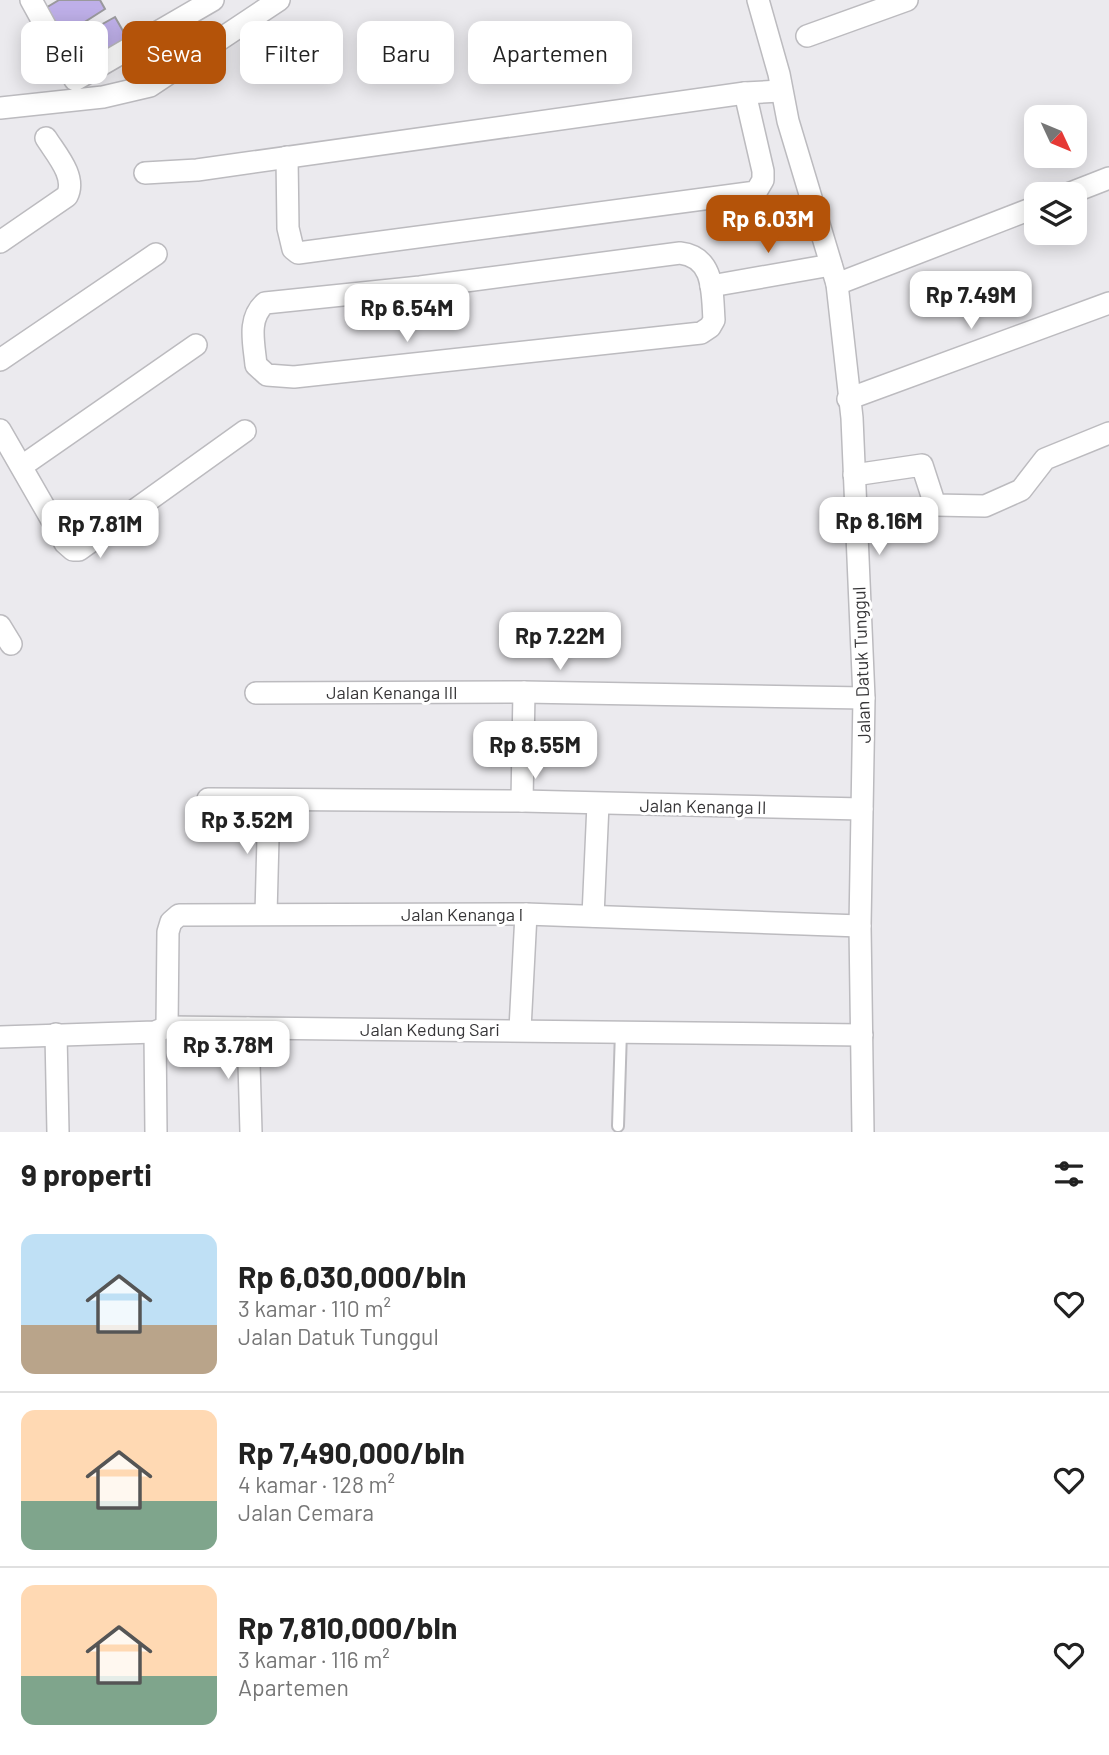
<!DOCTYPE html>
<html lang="id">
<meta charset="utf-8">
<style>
body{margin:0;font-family:Barlow,sans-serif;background:#f2f2f2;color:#222;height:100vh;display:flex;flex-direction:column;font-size:26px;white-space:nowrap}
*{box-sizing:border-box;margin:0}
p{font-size:23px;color:#767676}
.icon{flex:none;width:38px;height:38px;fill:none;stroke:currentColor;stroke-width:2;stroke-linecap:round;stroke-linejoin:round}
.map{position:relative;height:1132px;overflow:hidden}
.panel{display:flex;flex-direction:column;background:#fff;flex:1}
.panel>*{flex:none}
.guide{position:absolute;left:21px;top:21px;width:700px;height:63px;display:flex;gap:14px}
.needle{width:46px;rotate:134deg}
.buttons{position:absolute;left:1024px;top:105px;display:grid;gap:14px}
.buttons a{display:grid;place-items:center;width:63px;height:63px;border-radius:14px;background:#fff;box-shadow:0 4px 18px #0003;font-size:35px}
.price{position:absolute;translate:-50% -60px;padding:0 16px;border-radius:14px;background:#fff;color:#222;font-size:23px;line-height:46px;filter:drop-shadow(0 2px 4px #0008)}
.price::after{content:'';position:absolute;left:50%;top:42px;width:21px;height:16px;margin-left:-10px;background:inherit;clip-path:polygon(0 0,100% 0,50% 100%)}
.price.on{background:#b45309;color:#fff}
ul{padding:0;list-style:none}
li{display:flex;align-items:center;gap:21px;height:175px;padding:0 21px}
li+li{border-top:2px solid #e0e0e0}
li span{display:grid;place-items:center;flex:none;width:196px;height:140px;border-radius:14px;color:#555}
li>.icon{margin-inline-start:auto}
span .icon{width:84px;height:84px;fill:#fffc;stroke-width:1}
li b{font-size:30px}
h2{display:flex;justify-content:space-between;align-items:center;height:84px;padding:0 21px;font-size:30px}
.pill{padding:0 24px;border-radius:14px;background:#fff;box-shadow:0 4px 18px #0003;font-size:24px;line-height:63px}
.pill.on{background:#b45309;color:#fff}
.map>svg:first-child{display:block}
.building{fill:#beafe8;stroke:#9a999d;stroke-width:2}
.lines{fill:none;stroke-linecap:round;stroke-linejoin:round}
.lane-casing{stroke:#bcbbbf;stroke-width:14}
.street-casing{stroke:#bcbbbf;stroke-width:24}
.lane{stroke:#fff;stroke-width:10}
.street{stroke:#fff;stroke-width:21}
.labels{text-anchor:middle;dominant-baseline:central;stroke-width:6;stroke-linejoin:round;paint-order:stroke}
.street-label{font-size:18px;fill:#363537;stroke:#fff}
</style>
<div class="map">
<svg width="1109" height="1132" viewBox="0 0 1109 1132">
<rect width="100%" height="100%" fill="#ebeaee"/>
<g class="building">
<path d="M 59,0 L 100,0 L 105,9 L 61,37 L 44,9 Z"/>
<path d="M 115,17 L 131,45 L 87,70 L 72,41 Z"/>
</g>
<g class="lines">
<defs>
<path id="lane" d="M 618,1126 L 621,1031"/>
<g id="street">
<path d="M 31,0 L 75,80 L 213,0"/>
<path d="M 758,0 L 779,74 L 788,121 L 837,284 L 852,418 L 864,698 L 860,926 L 863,1132"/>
<path d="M 807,36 L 907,0"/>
<path d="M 0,108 L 103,97 L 150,86 L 279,0"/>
<path d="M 287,157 L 288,228 L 293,249 L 298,253 L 756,192 L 763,180 L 763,171 L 745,93"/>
<path d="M 145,173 L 197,170 L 745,93 L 780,91"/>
<path d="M 1068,194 L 1109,178"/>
<path d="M 0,242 L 67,196 C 77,177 56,154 46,138"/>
<path d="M 680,253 C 715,257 712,293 714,320 L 710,327 L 701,333 L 294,377 L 267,375 L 256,365 C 254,343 247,319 265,303 L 420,287 Z"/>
<path d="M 837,284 L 1036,207"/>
<path d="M 711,286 L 831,265"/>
<path d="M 0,360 L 156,254"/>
<path d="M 848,399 L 1109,303"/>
<path d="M 0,430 L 65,543 L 73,550 L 79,550 L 245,431"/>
<path d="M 22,466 L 196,345"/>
<path d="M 854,475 L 922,465 L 935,505 L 985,506 L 1021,490 L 1045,459 L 1109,433"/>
<path d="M 0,626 L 11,644"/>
<path d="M 256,693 L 524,692 L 864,698"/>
<path d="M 208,799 L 522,801 L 862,809"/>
<path d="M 522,801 L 524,692"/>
<path d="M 266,914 L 269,800"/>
<path d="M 593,916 L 598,804"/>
<path d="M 167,1027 L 168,932 L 171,922 L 179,915 L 526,914 L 860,926"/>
<path d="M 248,1028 L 251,1132"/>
<path d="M 520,1029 L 526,914"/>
<path d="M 155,1032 L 156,1132"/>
<path d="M 56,1034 L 58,1132"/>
<path d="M 0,1037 L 155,1032 L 167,1027 L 862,1035"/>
</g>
</defs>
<use href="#lane" class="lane-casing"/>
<use href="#street" class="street-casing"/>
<use href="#lane" class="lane"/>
<use href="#street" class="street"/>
</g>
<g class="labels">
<g class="street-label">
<text transform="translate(861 665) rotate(-92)">Jalan Datuk Tunggul</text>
<text x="392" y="692">Jalan Kenanga III</text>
<text transform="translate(703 806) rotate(1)">Jalan Kenanga II</text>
<text x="462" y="914">Jalan Kenanga I</text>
<text x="430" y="1029">Jalan Kedung Sari</text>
</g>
</g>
</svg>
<div class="buttons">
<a><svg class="needle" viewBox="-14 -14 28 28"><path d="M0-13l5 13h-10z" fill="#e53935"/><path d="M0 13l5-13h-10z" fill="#767676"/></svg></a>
<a><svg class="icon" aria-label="layers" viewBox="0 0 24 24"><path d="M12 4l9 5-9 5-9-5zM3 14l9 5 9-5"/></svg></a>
</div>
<b class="price on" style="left:768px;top:255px">Rp 6.03M</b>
<b class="price" style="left:971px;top:331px">Rp 7.49M</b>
<b class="price" style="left:407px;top:344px">Rp 6.54M</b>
<b class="price" style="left:879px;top:557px">Rp 8.16M</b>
<b class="price" style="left:100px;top:560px">Rp 7.81M</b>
<b class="price" style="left:560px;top:672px">Rp 7.22M</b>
<b class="price" style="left:535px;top:781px">Rp 8.55M</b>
<b class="price" style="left:247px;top:856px">Rp 3.52M</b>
<b class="price" style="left:228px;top:1081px">Rp 3.78M</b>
<div class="guide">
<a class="pill">Beli</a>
<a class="pill on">Sewa</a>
<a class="pill">Filter</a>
<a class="pill">Baru</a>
<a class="pill">Apartemen</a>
</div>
</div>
<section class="panel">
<h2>9 properti<svg class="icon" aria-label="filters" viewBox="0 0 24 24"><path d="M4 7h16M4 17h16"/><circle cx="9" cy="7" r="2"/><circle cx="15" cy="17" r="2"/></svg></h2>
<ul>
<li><span style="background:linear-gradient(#bfe0f5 65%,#b9a48a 0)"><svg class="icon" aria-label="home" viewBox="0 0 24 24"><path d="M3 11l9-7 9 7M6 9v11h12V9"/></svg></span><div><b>Rp 6,030,000/bln</b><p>3 kamar · 110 m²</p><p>Jalan Datuk Tunggul</p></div><svg class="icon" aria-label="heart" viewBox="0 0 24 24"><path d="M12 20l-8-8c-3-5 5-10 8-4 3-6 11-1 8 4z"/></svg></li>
<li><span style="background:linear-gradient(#ffd9b3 65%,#7fa58c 0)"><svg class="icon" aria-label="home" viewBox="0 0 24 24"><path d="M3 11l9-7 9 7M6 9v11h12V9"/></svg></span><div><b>Rp 7,490,000/bln</b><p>4 kamar · 128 m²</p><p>Jalan Cemara</p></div><svg class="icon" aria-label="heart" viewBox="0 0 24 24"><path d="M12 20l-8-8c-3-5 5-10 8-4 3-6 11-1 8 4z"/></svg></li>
<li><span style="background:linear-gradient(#ffd9b3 65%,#7fa58c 0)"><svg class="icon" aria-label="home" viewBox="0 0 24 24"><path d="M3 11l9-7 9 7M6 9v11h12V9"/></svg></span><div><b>Rp 7,810,000/bln</b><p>3 kamar · 116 m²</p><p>Apartemen</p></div><svg class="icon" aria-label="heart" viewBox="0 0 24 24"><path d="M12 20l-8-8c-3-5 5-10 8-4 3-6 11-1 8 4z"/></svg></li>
</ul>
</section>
